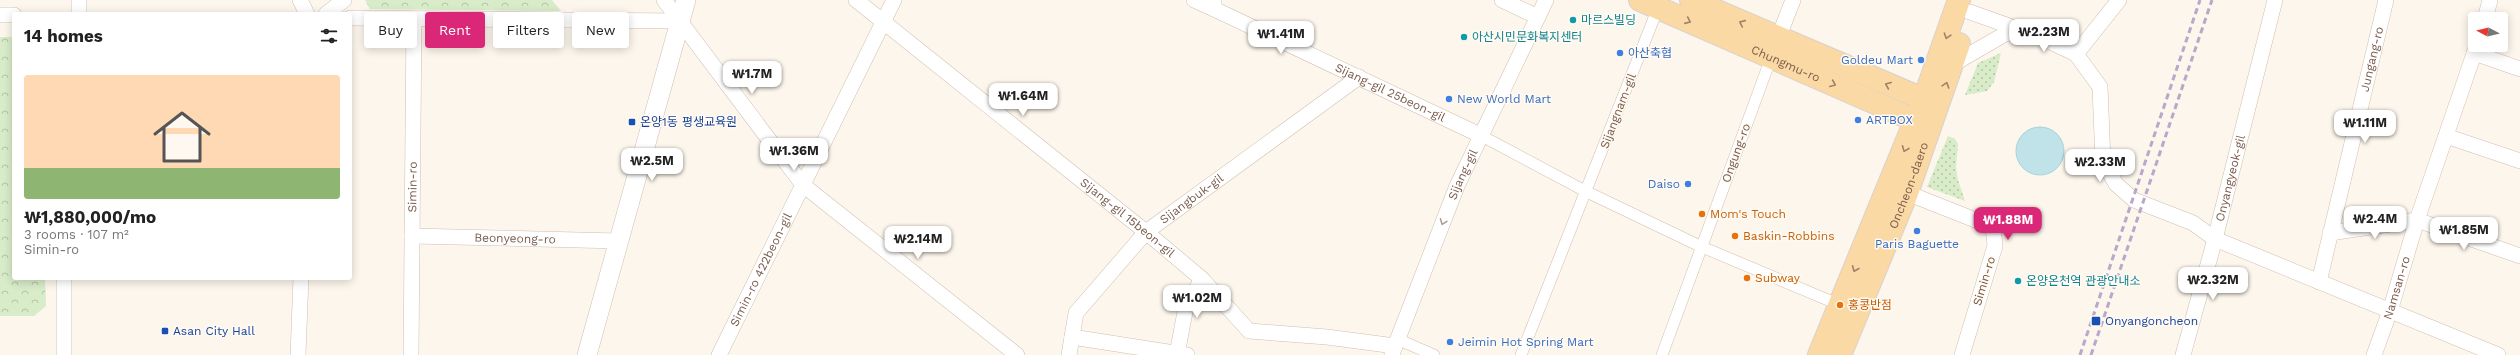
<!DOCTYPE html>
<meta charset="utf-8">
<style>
body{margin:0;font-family:"Work Sans","Noto Sans KR",sans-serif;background:#f6f6f6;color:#222;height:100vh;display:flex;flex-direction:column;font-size:15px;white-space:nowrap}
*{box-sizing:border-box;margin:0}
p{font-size:13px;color:#767676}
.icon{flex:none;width:22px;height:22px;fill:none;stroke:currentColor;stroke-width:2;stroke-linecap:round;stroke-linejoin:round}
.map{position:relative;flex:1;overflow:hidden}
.side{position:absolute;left:12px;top:12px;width:340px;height:268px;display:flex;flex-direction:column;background:#fff;border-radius:4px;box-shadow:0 2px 10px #0003}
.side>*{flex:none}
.top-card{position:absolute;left:364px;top:12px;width:380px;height:36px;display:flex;gap:8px}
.needle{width:26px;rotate:277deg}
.controls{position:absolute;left:2468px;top:12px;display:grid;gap:8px}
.controls a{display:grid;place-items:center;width:40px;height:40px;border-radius:4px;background:#fff;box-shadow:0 2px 10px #0003;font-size:20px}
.price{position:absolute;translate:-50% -34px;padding:0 9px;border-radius:8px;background:#fff;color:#222;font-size:13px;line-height:26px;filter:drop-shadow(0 1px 2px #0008)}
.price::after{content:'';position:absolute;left:50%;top:24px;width:12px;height:9px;margin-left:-6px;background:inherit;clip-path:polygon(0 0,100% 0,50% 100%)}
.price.active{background:#db2777;color:#fff}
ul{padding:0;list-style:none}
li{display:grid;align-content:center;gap:8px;height:212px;padding:0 12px}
li span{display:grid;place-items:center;height:124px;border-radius:4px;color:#555}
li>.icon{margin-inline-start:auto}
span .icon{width:72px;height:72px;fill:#fffc;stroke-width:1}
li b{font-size:17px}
h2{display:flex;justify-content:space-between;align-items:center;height:48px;padding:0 12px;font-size:17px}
.pill{padding:0 14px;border-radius:4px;background:#fff;box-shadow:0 2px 10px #0003;font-size:14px;line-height:36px}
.pill.active{background:#db2777;color:#fff}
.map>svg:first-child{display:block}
.grass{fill:url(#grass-dots)}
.forest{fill:url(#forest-crowns)}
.water{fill:#bfe3e8;stroke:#a5d3da}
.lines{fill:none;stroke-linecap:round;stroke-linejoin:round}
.pedestrian-casing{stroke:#d1beb0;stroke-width:12}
.minor-casing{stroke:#d1beb0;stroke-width:16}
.tertiary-casing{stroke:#d1beb0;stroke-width:20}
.primary-casing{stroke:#dad1cd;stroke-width:24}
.pedestrian{stroke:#fff;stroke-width:11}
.minor{stroke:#fff;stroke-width:15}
.tertiary{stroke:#fff;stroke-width:19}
.primary{stroke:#fbd9a5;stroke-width:22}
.rail{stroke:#b9a8c9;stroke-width:3;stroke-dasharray:6 4;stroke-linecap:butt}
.oneway{stroke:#a18267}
.oneway2{stroke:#af9d94}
.culture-dot{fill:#0f9aa8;stroke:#fffaf3;stroke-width:1.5}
.shop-dot{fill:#3f7fe0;stroke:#fffaf3;stroke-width:1.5}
.transit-dot{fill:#1a4fb4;stroke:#fffaf3;stroke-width:1.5}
.food-dot{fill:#e8710a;stroke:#fffaf3;stroke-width:1.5}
.labels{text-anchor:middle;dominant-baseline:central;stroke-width:3;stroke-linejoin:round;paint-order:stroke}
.culture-label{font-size:12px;fill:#0d838f;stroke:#fffaf3;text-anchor:start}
.shop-label{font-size:12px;fill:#366cbe;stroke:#fffaf3;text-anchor:start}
.street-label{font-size:12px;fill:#7a5c4d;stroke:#fffaf3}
.transit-label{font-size:12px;fill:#164399;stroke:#fffaf3;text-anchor:start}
.food-label{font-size:12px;fill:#c56008;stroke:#fffaf3;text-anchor:start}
</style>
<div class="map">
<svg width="2520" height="355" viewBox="0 0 2520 355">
<defs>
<pattern id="grass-dots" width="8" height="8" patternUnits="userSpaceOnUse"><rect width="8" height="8" fill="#d8ecc9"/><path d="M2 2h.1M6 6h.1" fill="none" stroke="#b4c2a5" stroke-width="1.8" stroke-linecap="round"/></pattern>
<pattern id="forest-crowns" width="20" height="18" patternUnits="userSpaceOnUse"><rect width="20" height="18" fill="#d8ecc9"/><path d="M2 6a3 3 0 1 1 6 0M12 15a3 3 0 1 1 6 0" fill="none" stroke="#b4c2a5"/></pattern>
</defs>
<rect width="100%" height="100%" fill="#fdf6ec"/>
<g class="grass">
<path d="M 2001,53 L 1994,82 L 1987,91 L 1965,95 L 1978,63 Z"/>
<path d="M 1948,136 L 1955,139 L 1958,144 L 1956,167 L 1958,180 L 1965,201 L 1927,187 Z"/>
</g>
<g class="forest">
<path d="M 365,0 L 552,0 L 561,11 L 370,9 Z"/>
<path d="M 0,37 L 14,37 L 14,278 L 45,278 L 46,306 L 34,316 L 0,316 Z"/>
</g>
<circle class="water" cx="2040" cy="151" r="24"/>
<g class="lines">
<defs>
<g id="pedestrian">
<path d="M 1480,135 L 1587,192 L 1702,247 L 1840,305"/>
<path d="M 1397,339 L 1434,355"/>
<path d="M 1521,355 L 1658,8"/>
<path d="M 1662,355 L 1771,58"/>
</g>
<g id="minor">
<path d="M 300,0 L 307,14"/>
<path d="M 664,0 L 803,185 L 1017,355"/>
<path id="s1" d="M 856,0 L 1146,232 L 1202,279 L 1249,331 L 1327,337 L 1395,346"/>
<path d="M 1194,0 L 1214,9 L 1214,0"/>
<path d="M 1502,0 L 1538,17"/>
<path id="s2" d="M 1214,9 L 1480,135"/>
<path d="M 1970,12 L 2040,37 L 2076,54 L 2100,87 L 2103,161 L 2116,184 L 2134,200 L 2193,223 L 2215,239 L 2498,355"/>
<path d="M 79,14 L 79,0"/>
<path d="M 326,14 L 344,0"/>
<path d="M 0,15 L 14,15"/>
<path d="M 350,18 L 680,21"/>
<path d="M 2485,19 L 2490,0"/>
<path d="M 1775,46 L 1793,0"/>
<path d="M 2474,53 L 2520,69"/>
<path d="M 2076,54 L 2119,0"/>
<path d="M 1949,64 L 1953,64 L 2005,34 L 2021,31"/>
<path d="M 2446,136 L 2520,161"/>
<path d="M 1907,193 L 1993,227 L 1995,246 L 1962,355"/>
<path d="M 2330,233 L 2417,220 L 2520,256"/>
<path id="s3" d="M 412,236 L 619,241"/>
<path d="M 64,278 L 64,355"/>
<path id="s4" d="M 2319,282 L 2386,0"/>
<path d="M 1072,337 L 1187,355"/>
<path d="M 1177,354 L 1186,307 L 1202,279"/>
<path id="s5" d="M 1392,354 L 1457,186 L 1546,0"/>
<path d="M 298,355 L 301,278"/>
<path id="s6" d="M 411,355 L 414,19"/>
<path id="s7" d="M 719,355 L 894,0"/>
<path id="s8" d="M 1069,355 L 1076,313 L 1146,232 L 1359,77"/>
<path id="s9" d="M 2183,355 L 2215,239 L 2275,0"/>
<path id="s10" d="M 2374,355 L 2390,311 L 2417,220 L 2477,45"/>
</g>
<path id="tertiary" d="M 587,355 L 686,0"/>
<g id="primary">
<path id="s11" d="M 1640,0 L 1928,126"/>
<path d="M 1691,0 L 1937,105"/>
<path d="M 1819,355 L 1924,99 L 1959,0"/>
<path id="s12" d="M 1840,355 L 1907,193 L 1959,44"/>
</g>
</defs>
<use href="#pedestrian" class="pedestrian-casing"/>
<use href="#minor" class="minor-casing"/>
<use href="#tertiary" class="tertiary-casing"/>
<use href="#primary" class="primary-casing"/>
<use href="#pedestrian" class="pedestrian"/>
<use href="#minor" class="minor"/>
<use href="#tertiary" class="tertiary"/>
<use href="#primary" class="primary"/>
<g class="rail">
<path d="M 2080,355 L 2200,0"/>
<path d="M 2091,355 L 2212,0"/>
</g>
</g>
<defs><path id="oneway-chevron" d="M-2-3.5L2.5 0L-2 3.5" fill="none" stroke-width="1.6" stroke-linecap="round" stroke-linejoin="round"/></defs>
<g class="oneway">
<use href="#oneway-chevron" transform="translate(1688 21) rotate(24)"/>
<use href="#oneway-chevron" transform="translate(1742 23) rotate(-156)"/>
<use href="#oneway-chevron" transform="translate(1947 36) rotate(108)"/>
<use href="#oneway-chevron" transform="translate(1833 84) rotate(23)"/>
<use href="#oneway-chevron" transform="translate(1888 85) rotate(-157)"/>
<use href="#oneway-chevron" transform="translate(1946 85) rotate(-72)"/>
<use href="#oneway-chevron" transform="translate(1905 149) rotate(112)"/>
<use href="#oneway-chevron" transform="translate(1855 269) rotate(113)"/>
</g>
<use class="oneway2" href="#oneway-chevron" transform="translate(1443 222) rotate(111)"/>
<g class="culture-dot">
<circle cx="1573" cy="20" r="4"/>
<circle cx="1464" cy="37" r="4"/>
<circle cx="2018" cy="281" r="4"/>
</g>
<g class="shop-dot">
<circle cx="1620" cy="53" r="4"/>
<circle cx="1921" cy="60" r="4"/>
<circle cx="1449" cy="99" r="4"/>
<circle cx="1858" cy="120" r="4"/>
<circle cx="1688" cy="184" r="4"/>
<circle cx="1917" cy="231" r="4"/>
<circle cx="1450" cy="342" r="4"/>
</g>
<g class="transit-dot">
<rect x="628" y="118" width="8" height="8" rx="2"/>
<rect x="2091" y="316" width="10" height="10" rx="2"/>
<rect x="161" y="327" width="8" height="8" rx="2"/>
</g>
<g class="food-dot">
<circle cx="1702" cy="214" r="4"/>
<circle cx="1735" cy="236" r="4"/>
<circle cx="1747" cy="278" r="4"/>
<circle cx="1840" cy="305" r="4"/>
</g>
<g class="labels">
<g class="culture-label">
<text x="1581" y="20">마르스빌딩</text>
<text x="1472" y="37">아산시민문화복지센터</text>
<text x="2026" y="281">온양온천역 관광안내소</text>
</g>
<g class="shop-label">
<text x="1628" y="53">아산축협</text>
<text x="1913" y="60" text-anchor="end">Goldeu Mart</text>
<text x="1457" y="99">New World Mart</text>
<text x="1866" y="120">ARTBOX</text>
<text x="1680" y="184" text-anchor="end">Daiso</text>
<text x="1917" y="244" text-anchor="middle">Paris Baguette</text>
<text x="1458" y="342">Jeimin Hot Spring Mart</text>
</g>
<g class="street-label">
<text stroke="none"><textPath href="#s4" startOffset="229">Jungang-ro</textPath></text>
<text stroke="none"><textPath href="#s11" startOffset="159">Chungmu-ro</textPath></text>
<text stroke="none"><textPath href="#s2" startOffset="195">Sijang-gil 25beon-gil</textPath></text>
<text transform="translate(1618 111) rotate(-69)">Sijangnam-gil</text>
<text transform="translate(1736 153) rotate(-70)">Ongung-ro</text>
<text stroke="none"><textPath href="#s5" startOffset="193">Sijang-gil</textPath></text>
<text stroke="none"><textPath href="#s9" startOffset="183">Onyangyeok-gil</textPath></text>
<text stroke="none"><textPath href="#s12" startOffset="183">Oncheon-daero</textPath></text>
<text stroke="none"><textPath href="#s6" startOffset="168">Simin-ro</textPath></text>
<text stroke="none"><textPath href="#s8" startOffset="206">Sijangbuk-gil</textPath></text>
<text stroke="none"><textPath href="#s1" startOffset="348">Sijang-gil 15beon-gil</textPath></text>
<text stroke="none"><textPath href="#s3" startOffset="103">Beonyeong-ro</textPath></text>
<text stroke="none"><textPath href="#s7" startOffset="95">Simin-ro 422beon-gil</textPath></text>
<text transform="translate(1984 281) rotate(-73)">Simin-ro</text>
<text stroke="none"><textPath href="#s10" startOffset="71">Namsan-ro</textPath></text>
</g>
<g class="transit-label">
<text x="640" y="122">온양1동 평생교육원</text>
<text x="2105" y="321">Onyangoncheon</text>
<text x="173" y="331">Asan City Hall</text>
</g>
<g class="food-label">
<text x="1710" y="214">Mom's Touch</text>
<text x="1743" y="236">Baskin-Robbins</text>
<text x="1755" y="278">Subway</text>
<text x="1848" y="305">홍콩반점</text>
</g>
</g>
</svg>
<div class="controls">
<a><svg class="needle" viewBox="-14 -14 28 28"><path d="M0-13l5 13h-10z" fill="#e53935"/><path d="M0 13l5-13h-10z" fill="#767676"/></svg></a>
</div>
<b class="price" style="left:2044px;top:53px">₩2.23M</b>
<b class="price" style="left:1281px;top:55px">₩1.41M</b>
<b class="price" style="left:752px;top:95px">₩1.7M</b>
<b class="price" style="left:1023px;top:117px">₩1.64M</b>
<b class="price" style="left:2365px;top:144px">₩1.11M</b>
<b class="price" style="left:794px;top:172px">₩1.36M</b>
<b class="price" style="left:652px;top:182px">₩2.5M</b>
<b class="price" style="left:2100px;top:183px">₩2.33M</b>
<b class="price" style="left:2375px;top:240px">₩2.4M</b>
<b class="price active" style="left:2008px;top:241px">₩1.88M</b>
<b class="price" style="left:2464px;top:251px">₩1.85M</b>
<b class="price" style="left:918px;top:260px">₩2.14M</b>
<b class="price" style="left:2213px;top:301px">₩2.32M</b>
<b class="price" style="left:1197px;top:319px">₩1.02M</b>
<div class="top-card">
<a class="pill">Buy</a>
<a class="pill active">Rent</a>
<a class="pill">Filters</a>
<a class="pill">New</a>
</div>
<section class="side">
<h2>14 homes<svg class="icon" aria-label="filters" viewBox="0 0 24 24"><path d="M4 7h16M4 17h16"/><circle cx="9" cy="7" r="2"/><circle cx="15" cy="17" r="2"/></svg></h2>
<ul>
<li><span style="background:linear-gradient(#ffd9b3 75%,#8fb573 0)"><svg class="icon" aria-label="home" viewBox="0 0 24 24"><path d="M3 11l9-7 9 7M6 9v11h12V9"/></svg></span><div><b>₩1,880,000/mo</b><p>3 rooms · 107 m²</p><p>Simin-ro</p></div></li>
</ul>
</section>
</div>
